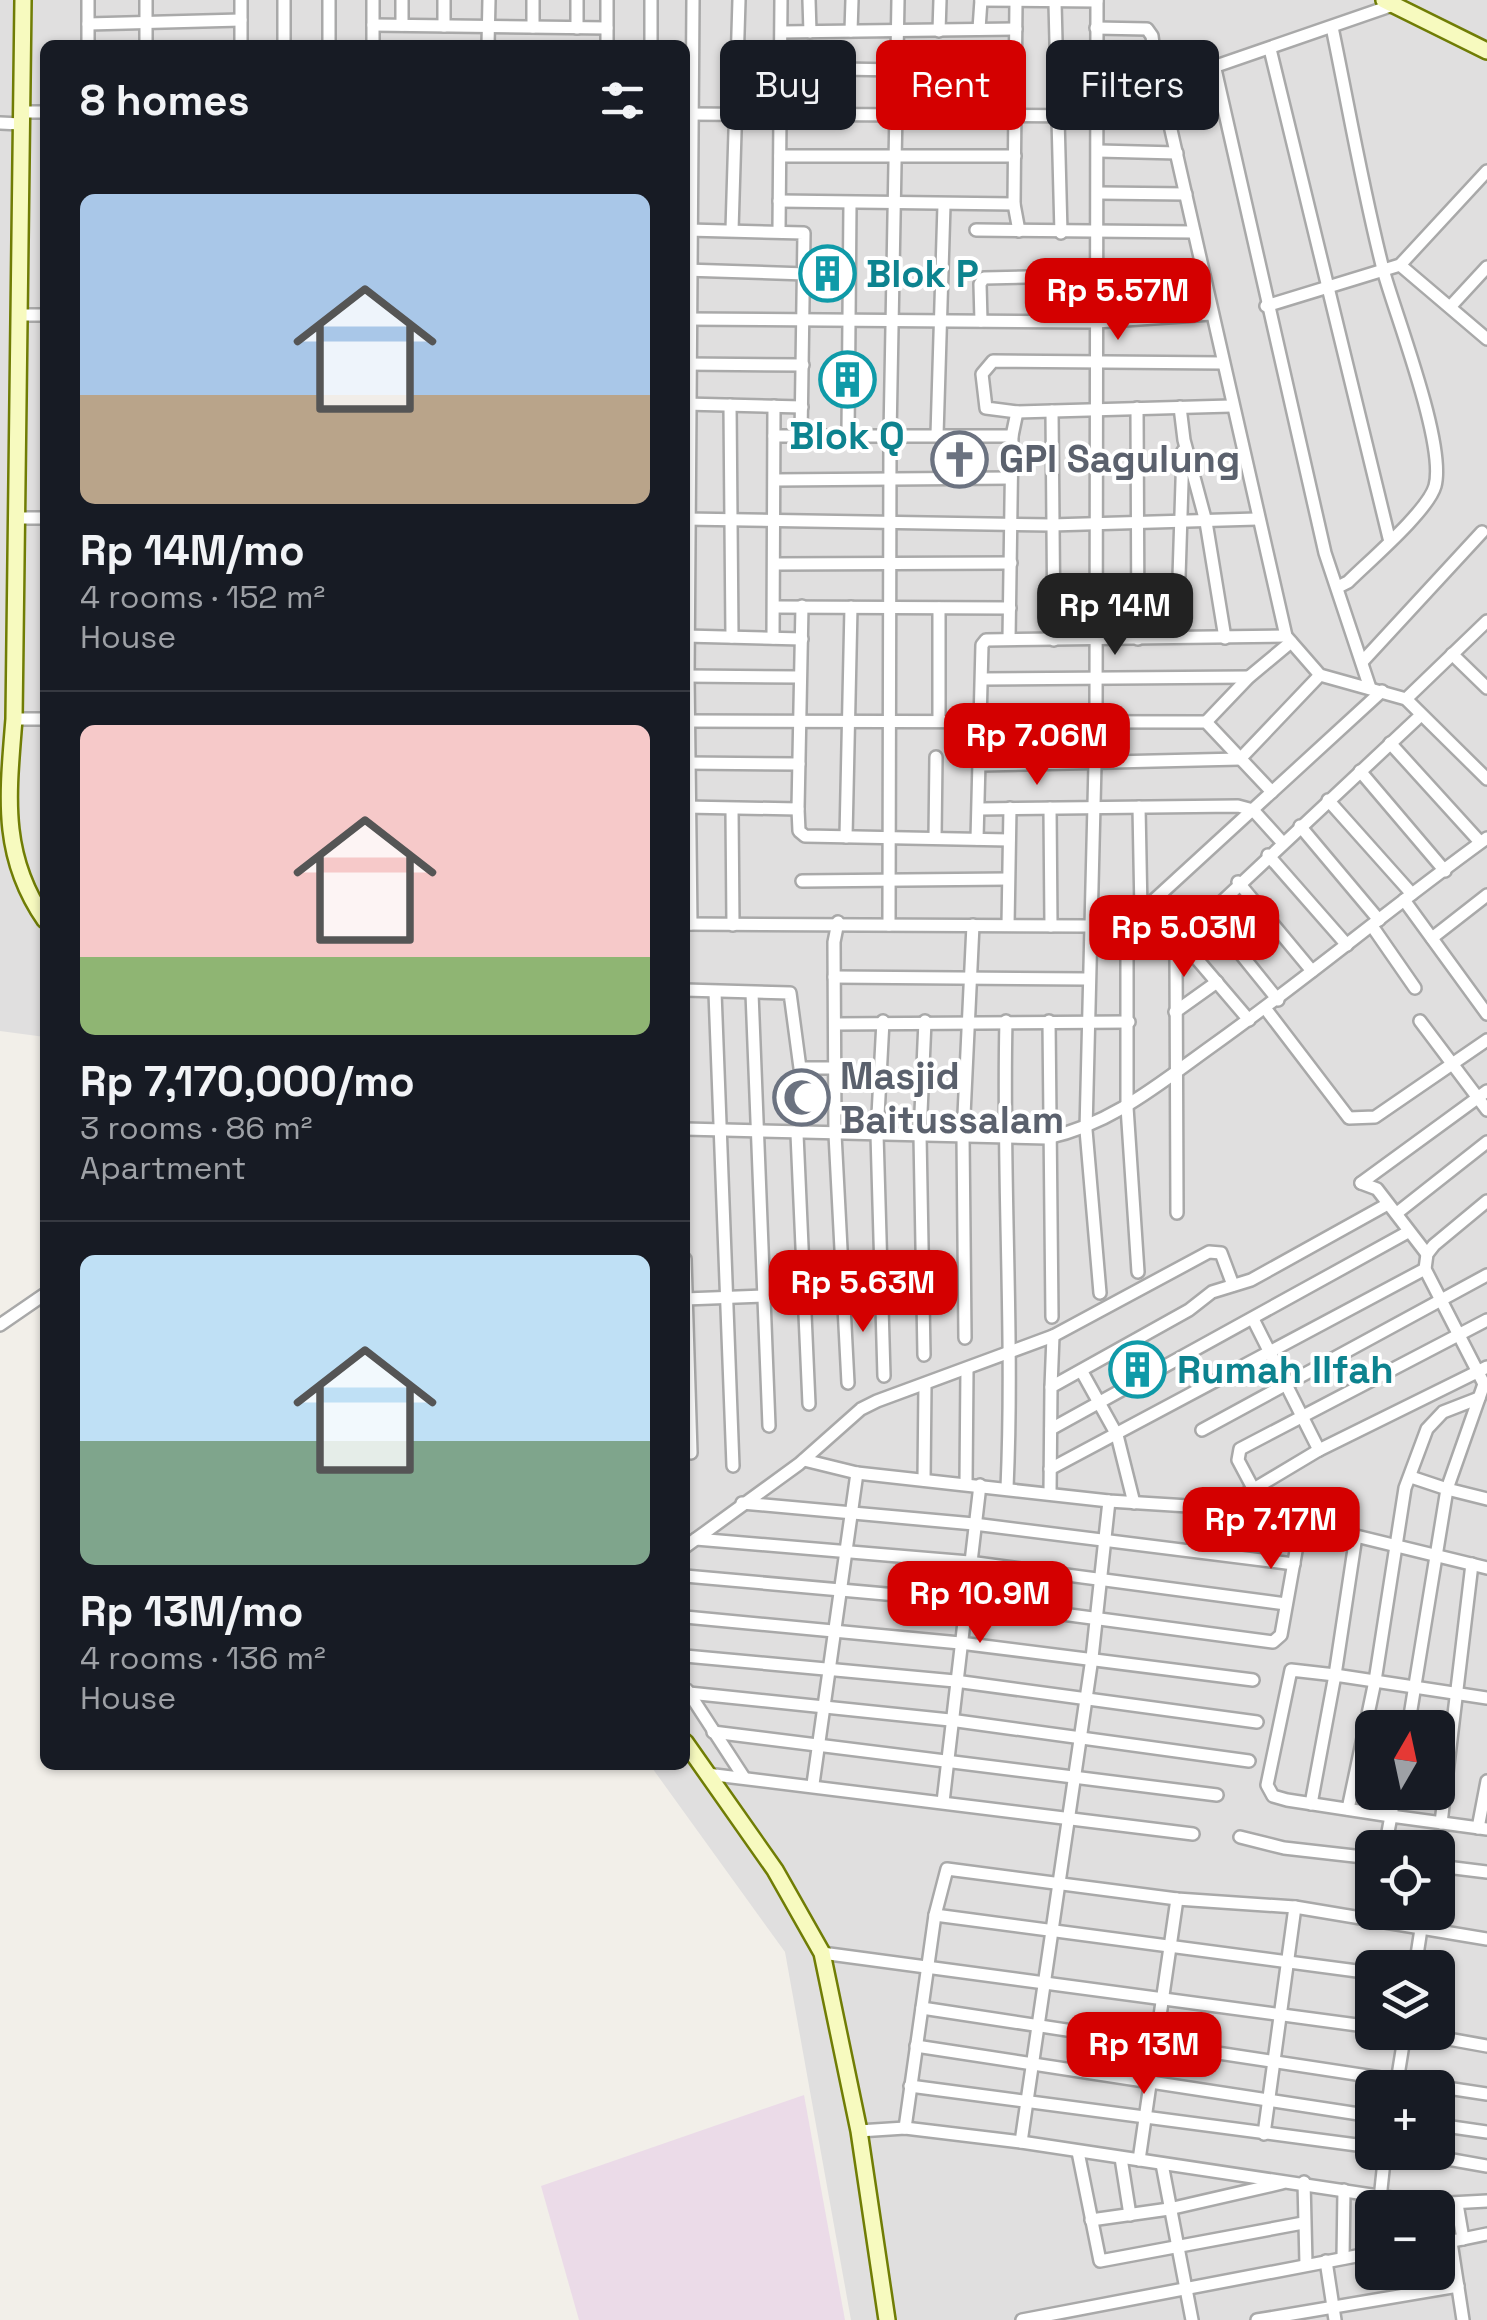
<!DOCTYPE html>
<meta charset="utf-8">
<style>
body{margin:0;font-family:"Space Grotesk",sans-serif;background:#20242c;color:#f1f3f6;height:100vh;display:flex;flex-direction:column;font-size:38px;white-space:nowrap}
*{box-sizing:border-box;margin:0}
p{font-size:32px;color:#9ea1a6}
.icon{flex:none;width:55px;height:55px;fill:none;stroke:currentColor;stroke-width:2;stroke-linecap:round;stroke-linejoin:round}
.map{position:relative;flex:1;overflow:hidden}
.drawer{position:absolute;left:40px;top:40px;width:650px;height:1730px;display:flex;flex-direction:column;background:#171b24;border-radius:15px;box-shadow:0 2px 8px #0004}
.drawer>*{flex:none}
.guide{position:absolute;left:720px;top:40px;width:615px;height:90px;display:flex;gap:20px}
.needle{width:65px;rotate:9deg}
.buttons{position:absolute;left:1355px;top:1710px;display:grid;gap:20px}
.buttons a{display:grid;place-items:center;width:100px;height:100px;border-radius:15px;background:#171b24;box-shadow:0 2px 8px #0004;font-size:50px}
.price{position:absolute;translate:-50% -85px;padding:0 22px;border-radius:20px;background:#d40000;color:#fff;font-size:32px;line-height:65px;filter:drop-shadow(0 2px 5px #0008)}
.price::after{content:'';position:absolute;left:50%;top:60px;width:30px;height:22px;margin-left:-15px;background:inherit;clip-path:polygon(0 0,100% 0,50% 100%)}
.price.on{background:#222;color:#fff}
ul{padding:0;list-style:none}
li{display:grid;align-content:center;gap:20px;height:530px;padding:0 40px}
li+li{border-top:2px solid #363941}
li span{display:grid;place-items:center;height:310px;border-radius:15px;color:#555}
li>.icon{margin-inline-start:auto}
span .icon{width:180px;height:180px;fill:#fffc;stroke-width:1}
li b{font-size:42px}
h2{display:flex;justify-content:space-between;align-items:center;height:120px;padding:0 40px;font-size:42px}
.chip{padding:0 35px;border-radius:15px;background:#171b24;box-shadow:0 2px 8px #0004;font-size:35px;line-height:90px}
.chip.on{background:#d40000;color:#fff}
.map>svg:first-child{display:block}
.residential{fill:#e0dfdf;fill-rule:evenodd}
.industrial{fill:#ebdbe8}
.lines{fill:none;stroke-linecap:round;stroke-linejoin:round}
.street-casing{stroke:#a9a9a9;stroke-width:16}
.secondary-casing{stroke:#707d05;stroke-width:20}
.street{stroke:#fff;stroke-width:11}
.secondary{stroke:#f7fabf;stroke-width:15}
.labels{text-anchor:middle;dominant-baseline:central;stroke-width:8;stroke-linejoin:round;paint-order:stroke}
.culture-label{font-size:38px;font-weight:bold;fill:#0d838f;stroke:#fff;text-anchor:start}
.worship-label{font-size:38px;font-weight:bold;fill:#5b616d;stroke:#fff;text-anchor:start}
</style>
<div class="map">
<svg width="1487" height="2320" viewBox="0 0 1487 2320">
<rect width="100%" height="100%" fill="#f2efe9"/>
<path class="residential" d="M 0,0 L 1487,0 L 1487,2320 L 851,2320 L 785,1952 L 650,1765 L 685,1765 L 685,45 L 45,45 L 45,1037 L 0,1031 ZM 1372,1728 L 1438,1728 L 1438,1792 L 1372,1792 ZM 1372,1848 L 1438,1848 L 1438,1912 L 1372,1912 ZM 1372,1968 L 1438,1968 L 1438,2032 L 1372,2032 ZM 1372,2088 L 1438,2088 L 1438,2152 L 1372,2152 ZM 1372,2208 L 1438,2208 L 1438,2272 L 1372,2272 Z"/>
<path class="industrial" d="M 804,2095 L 845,2320 L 579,2320 L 541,2186 Z"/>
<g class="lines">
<defs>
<g id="street">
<path d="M 146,0 L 146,45"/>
<path d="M 241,0 L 241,45"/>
<path d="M 329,0 L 329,45"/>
<path d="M 373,0 L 373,45"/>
<path d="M 809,0 L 810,32"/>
<path d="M 981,0 L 1097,1"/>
<path d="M 1097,0 L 1096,723 L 1086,1130 L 1100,1293"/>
<path d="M 1016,1 L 1014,204 L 1019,231"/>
<path d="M 1055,3 L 1061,233"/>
<path d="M 88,24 L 241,20"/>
<path d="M 373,25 L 607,28"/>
<path d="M 402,25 L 402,0"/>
<path d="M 444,26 L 444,0"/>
<path d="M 533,27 L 533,0"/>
<path d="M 1332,27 C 1349,109 1363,192 1384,273 C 1397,319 1446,445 1435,486 C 1428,511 1368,562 1348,582 L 1338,587"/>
<path d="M 577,28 L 577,0"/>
<path d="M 1096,28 L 1147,29 L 1152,36 L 1156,69"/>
<path d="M 979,29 L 981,0"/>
<path d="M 851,31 L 852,0"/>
<path d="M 939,31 L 940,0"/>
<path d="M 782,32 L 1016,29"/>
<path d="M 88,45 L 88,0"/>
<path d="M 284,45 L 284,0"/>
<path d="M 488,45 L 489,0"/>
<path d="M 607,45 L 607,0"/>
<path d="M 651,45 L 651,0"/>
<path d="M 1270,49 L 1389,538"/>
<path d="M 782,68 L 1015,72"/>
<path d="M 1215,69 L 1325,553 L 1370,688"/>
<path d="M 1097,73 L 1156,69 L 1159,77 L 1286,636 L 1320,675 L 1406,699 L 1487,779"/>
<path d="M 1161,85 L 1393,5"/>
<path d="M 1098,110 L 1167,110"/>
<path d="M 21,112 L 45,112"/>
<path d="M 685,114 L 1098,116"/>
<path d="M 0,123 L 21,124"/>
<path d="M 1099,151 L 1177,153"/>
<path d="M 780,156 L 1015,156"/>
<path d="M 1099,193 L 1186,194"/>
<path d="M 779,201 L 1014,204"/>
<path d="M 688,230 L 804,233 L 801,436"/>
<path d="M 732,230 L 739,0"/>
<path d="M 779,230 L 781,0"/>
<path d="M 976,230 L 1194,232"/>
<path d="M 1400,265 L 1487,339"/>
<path d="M 685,270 L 806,274"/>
<path d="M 1266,306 L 1400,265 L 1487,171"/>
<path d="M 1450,307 L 1487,267"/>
<path d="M 19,315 L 45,315"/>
<path d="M 685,319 L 1097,322 L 1211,314"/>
<path d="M 981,321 L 980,284 L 984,278 L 1203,273"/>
<path d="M 1223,363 L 993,361 L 982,374 L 986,408 L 1017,412 L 1231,406"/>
<path d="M 685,364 L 803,365"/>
<path d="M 685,404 L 802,407"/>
<path d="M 730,405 L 732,637"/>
<path d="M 1180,407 L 1184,440 L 1206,522 L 1225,638"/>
<path d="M 1137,408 L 1138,639"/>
<path d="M 1052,411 L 1054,640"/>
<path d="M 848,435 L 850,204"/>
<path d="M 937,435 L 944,205"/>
<path d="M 774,436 L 1012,436"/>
<path d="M 775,480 L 1011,478"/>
<path d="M 17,518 L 45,518"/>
<path d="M 685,519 L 1051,525 L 1257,519"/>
<path d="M 775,564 L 1011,563"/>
<path d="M 1179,577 L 1183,451"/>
<path d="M 775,607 L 1010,608"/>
<path d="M 685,636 L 802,639"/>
<path d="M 773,638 L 774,406"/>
<path d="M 1009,639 L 1012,436 L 1017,412"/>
<path d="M 1452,654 L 1487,688"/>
<path d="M 1362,662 L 1482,532"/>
<path d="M 685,676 L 800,677"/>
<path d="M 982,679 L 1249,677"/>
<path d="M 1406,699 L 1487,621"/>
<path d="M 14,719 L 45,719"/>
<path d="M 685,721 L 1206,722 L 1272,792"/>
<path d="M 939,721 L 939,608"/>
<path d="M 1206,722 L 1249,677 L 1291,642"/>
<path d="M 1390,743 L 1480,842"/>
<path d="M 685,763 L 799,764"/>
<path d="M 981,765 L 1240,759 L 1320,675"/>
<path d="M 1360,771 L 1445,871"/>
<path d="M 1328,800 L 1412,894"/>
<path d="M 685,807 L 798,809 L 802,606"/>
<path d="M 1139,807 L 1141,912"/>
<path d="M 1050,808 L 1051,926"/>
<path d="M 732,809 L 733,925"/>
<path d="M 798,809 L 799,831 L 805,836 L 1009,840"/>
<path d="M 979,809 L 1238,806 L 1253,810 L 1282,842"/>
<path d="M 1300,826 L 1379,920"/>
<path d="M 846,837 L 851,607"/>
<path d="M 935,838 L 936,757"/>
<path d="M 977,839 L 982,645 L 986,640 L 1286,636"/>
<path d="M 1268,855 L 1347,945"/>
<path d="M 802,881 L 1008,879"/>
<path d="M 1238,882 L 1312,971"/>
<path d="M 1404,900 L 1487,1014"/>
<path d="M 1150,904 L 1249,1020"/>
<path d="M 1206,911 L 1278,1000"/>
<path d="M 1127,919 L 1127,1107 L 1138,1272"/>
<path d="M 838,922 L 834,942 L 835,1134 L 848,1383"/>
<path d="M 685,924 L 1088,926 L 1141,912 L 1382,691"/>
<path d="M 691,924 L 688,676 L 693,0"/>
<path d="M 889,925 L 890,436 L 898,0"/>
<path d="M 1008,925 L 1010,808"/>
<path d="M 1372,926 L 1415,988"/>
<path d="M 1432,938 L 1487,895"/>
<path d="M 834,977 L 1087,979"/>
<path d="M 685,990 L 790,993 L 800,1068 L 834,1068"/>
<path d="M 715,992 L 733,1466"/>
<path d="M 752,993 L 769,1426"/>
<path d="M 1265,1008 L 1349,1118 L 1375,1117 L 1487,1040"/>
<path d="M 1175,1012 L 1217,982"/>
<path d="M 883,1021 L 877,1134 L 884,1376"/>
<path d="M 1006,1021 C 1002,1177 1014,1332 1007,1488"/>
<path d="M 1049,1021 L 1052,1317"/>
<path d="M 1420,1021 L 1487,1110"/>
<path d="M 835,1024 L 1129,1022"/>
<path d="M 685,1129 L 1047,1138 C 1112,1124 1159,1084 1212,1046 C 1306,979 1394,905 1487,838"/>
<path d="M 797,1134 L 809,1404"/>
<path d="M 1361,1183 L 1487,1091"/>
<path d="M 1361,1183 L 1377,1189 L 1427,1254"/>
<path d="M 1487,1201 L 1434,1245 L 1427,1254 L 1425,1269 L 1484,1384 L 1447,1489 L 1487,1499"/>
<path d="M 1177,1213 L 1176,951 L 1181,940 L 1421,715"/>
<path d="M 1397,1213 L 1487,1142"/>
<path d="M 685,1259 L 691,1453"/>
<path d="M 685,1299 L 922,1290"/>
<path d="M 1253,1319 L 1319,1450"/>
<path d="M 0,1325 L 45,1294"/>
<path d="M 965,1338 L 963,1136 L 973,925"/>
<path d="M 924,1355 L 920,1135 L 925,1021"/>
<path d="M 1082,1372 L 1117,1435 L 1134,1503"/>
<path d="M 1051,1387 L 1053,1336"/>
<path d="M 1051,1429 L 1408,1232"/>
<path d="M 1202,1430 L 1487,1275"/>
<path d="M 804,1460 L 857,1473 L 1109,1501 L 1220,1508 L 1274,1516 L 1487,1568"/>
<path d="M 1050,1469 L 1425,1269"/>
<path d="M 924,1480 L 925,1384"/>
<path d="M 966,1483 L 967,1369"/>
<path d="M 1254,1490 L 1238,1460 L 1240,1449 L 1487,1320"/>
<path d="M 1050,1493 L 1051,1387 L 1189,1310 L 1212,1292 L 1251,1280 L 1386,1205"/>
<path d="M 742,1503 L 974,1524 L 1294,1564"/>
<path d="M 1222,1508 L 1319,1450 L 1487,1367"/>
<path d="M 1356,1536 L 1335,1675 L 1291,1670 L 1267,1785 L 1273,1796 L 1287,1800 L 1391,1816 L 1395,1792"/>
<path d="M 696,1539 L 969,1562 L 1286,1604"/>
<path d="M 685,1547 L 799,1464 L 861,1409 L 877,1401 L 1053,1336 L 1209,1252 L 1221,1253 L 1233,1285"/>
<path d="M 685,1576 L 964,1601 L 1273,1642 L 1281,1635 L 1301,1523"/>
<path d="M 685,1617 L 960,1643 L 1253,1680"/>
<path d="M 685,1656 L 955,1681 L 1257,1722"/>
<path d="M 687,1690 L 743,1776"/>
<path d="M 689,1693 L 950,1720 L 1249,1761"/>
<path d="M 1408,1728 L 1447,1489 L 1411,1477"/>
<path d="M 713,1732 L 1217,1795"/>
<path d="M 707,1774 L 1193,1834"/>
<path d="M 813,1784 L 857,1473"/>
<path d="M 943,1802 L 980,1485"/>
<path d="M 1311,1804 L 1335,1675 L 1487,1698"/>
<path d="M 1348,1809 L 1375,1681 L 1405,1488 L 1427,1429 L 1443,1412 L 1479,1398"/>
<path d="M 1441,1823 L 1472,1564"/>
<path d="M 1478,1828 L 1487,1781"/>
<path d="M 1240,1837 L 1284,1848 L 1372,1858"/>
<path d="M 1385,1848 L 1391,1816 L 1487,1829"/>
<path d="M 1438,1866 L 1487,1872"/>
<path d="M 935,1915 L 1372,1973"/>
<path d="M 822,1953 L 1372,2027"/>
<path d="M 1415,1968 L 1421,1929"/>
<path d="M 922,2008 L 1487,2094"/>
<path d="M 1410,2032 L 1487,2046"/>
<path d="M 916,2046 L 1372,2116"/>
<path d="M 910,2086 L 1372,2147"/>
<path d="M 1396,2088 L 1405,2032"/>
<path d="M 1438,2125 L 1487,2132"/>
<path d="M 905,2128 L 935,1915 L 947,1869 L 1177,1899 L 1295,1907 L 1487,1939"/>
<path d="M 859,2131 L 905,2128 L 1021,2142 L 1431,2204 L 1487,2201"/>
<path d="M 1264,2134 L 1295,1907"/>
<path d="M 1021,2142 L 1092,1658 L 1109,1501"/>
<path d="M 1078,2152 L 1100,2261 L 1303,2223"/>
<path d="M 1408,2152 L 1487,2166"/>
<path d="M 1121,2158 L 1130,2215"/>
<path d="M 1139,2160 L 1177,1899"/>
<path d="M 1162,2164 L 1192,2320"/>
<path d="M 1304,2182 L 1306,2264"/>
<path d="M 1457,2204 L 1463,2239"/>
<path d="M 1379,2208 L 1385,2152"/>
<path d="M 1091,2220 L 1169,2209 L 1282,2183"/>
<path d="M 1451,2242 L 1463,2320"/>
<path d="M 1438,2244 L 1487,2234"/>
<path d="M 1343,2258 L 1344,2190"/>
<path d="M 1326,2261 L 1335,2320"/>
<path d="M 1022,2320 L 1372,2253"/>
<path d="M 1257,2320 L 1458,2286"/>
</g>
<g id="secondary">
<path d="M 23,0 L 14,719 C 8,795 0,855 45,920"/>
<path d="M 1384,0 L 1487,51"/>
<path d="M 685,1742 L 775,1870 L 822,1953 L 859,2131 L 887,2320"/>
</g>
</defs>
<use href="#street" class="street-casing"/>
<use href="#secondary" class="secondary-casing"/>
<use href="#street" class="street"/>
<use href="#secondary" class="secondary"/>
</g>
<defs>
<symbol id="building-ring" viewBox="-11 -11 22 22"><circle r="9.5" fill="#fff" stroke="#0f9aa8" stroke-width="1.5"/><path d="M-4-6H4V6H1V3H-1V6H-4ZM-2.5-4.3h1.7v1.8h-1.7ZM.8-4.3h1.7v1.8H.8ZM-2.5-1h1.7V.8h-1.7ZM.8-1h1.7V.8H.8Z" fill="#0f9aa8"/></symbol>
<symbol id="church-ring" viewBox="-11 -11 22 22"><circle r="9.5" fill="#fff" stroke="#6b7280" stroke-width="1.5"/><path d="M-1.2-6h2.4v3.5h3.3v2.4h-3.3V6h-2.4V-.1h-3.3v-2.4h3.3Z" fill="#6b7280"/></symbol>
<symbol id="mosque-ring" viewBox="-11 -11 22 22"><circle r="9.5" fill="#fff" stroke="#6b7280" stroke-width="1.5"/><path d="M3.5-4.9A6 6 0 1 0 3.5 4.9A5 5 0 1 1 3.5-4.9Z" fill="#6b7280"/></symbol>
</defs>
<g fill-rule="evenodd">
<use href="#building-ring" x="796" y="242" width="63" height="63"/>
<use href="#building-ring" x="816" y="348" width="63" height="63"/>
<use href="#church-ring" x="928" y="428" width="63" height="63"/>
<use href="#mosque-ring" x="770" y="1066" width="63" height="63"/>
<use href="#building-ring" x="1106" y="1338" width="63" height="63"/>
</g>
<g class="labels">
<g class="culture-label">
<text x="866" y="274">Blok P</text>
<text x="847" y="436" text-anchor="middle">Blok Q</text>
<text x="1177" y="1370">Rumah Ilfah</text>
</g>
<g class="worship-label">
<text x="999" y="459">GPI Sagulung</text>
<text x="840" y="1076">Masjid<tspan x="840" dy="44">Baitussalam</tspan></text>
</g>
</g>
</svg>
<div class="buttons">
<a><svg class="needle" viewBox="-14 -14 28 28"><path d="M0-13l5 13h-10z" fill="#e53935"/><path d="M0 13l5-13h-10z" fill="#9ea1a6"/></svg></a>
<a><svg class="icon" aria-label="locate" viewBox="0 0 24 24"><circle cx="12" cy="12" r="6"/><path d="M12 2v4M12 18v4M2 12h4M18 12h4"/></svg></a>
<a><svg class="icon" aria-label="layers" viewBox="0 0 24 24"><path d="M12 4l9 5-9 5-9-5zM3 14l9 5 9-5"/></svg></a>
<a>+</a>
<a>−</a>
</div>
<b class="price" style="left:1118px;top:343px">Rp 5.57M</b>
<b class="price on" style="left:1115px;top:658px">Rp 14M</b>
<b class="price" style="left:1037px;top:788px">Rp 7.06M</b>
<b class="price" style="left:1184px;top:980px">Rp 5.03M</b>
<b class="price" style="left:863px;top:1335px">Rp 5.63M</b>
<b class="price" style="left:1271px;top:1572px">Rp 7.17M</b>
<b class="price" style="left:980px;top:1646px">Rp 10.9M</b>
<b class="price" style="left:1144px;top:2097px">Rp 13M</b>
<div class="guide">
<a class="chip">Buy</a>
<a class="chip on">Rent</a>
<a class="chip">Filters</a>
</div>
<section class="drawer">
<h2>8 homes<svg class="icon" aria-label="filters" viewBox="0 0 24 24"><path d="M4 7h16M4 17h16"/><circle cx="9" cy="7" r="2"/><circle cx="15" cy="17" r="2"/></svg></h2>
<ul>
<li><span style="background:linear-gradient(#a9c7e8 65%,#b9a48a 0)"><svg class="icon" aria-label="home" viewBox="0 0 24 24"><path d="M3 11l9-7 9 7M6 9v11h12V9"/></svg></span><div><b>Rp 14M/mo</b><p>4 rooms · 152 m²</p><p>House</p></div></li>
<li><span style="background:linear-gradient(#f6c9c9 75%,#8fb573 0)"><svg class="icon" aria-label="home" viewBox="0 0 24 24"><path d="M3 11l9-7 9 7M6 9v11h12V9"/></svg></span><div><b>Rp 7,170,000/mo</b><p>3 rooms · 86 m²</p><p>Apartment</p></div></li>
<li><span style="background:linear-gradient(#bfe0f5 60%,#7fa58c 0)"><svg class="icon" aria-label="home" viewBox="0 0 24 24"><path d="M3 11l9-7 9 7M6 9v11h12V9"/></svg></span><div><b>Rp 13M/mo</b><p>4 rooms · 136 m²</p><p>House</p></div></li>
</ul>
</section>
</div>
